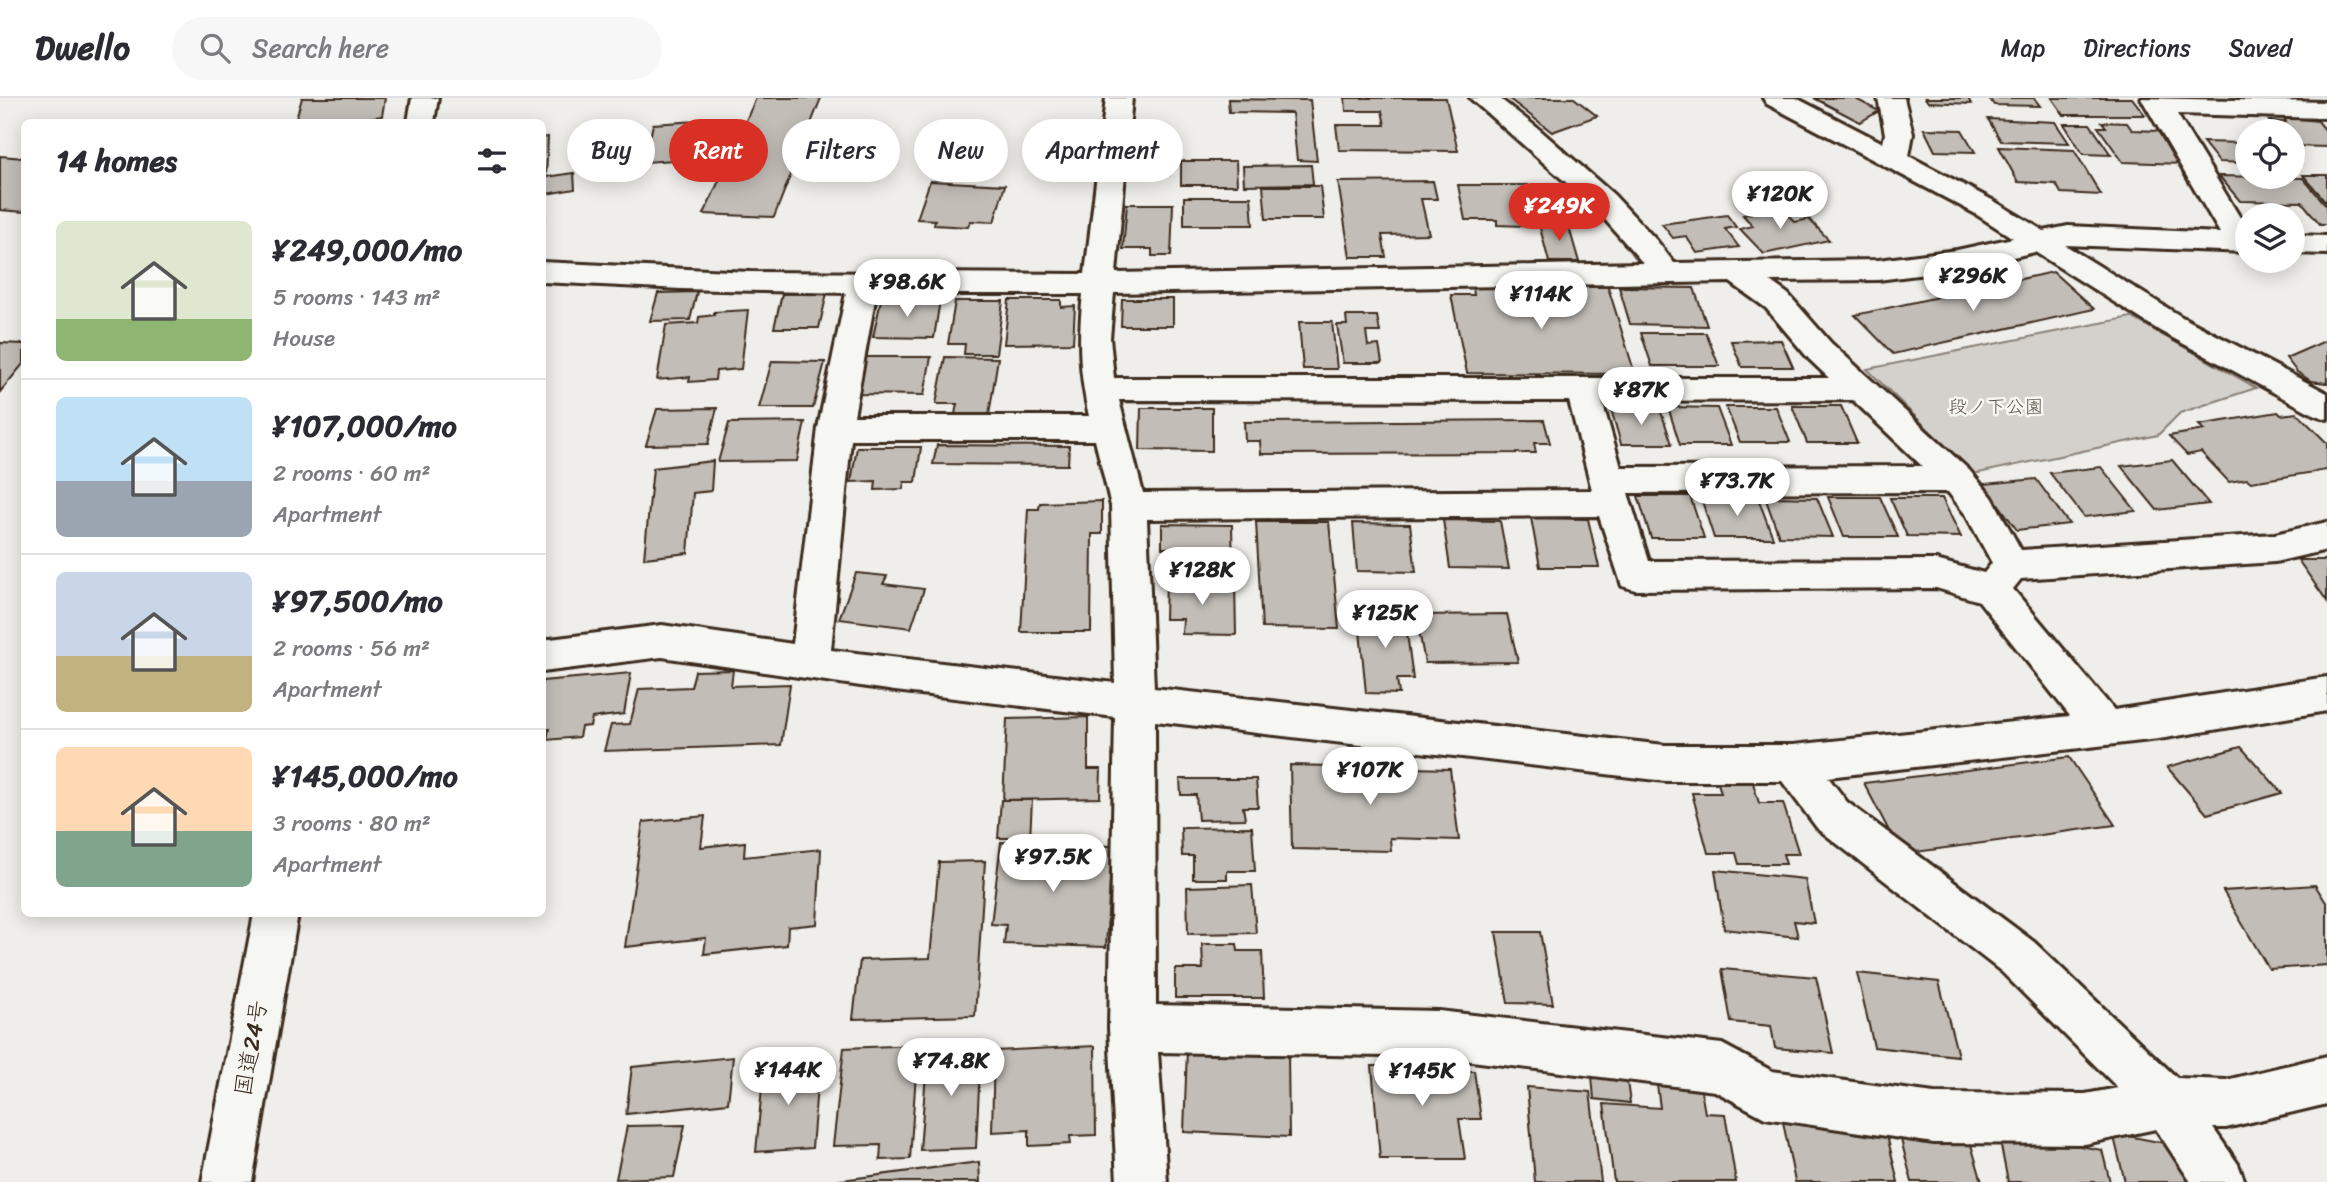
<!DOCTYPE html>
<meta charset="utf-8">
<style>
body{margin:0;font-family:Sriracha,"Klee One",sans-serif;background:#f7f7f7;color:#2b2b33;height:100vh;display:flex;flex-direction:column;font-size:26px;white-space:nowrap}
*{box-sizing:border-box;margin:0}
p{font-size:23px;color:#7c7c81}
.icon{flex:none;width:38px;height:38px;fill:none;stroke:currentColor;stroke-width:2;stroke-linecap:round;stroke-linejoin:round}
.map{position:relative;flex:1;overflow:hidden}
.details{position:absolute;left:21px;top:21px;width:525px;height:798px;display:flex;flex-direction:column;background:#fff;border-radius:10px;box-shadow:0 4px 18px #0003}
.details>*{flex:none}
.hud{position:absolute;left:567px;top:21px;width:665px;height:63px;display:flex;gap:14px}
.controls{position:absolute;left:2235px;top:21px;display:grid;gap:14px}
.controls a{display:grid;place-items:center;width:70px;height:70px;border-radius:50%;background:#fff;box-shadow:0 4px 18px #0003;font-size:35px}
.price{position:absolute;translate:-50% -60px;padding:0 16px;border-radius:24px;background:#fff;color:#222;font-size:23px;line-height:46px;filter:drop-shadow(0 2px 4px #0008)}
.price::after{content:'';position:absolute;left:50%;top:42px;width:21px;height:16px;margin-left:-10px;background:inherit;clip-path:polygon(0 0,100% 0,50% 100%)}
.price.on{background:#d93025;color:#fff}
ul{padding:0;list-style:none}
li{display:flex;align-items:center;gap:21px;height:175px;padding:0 35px}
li+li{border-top:2px solid #e1e1e2}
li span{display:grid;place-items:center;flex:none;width:196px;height:140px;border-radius:10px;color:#555}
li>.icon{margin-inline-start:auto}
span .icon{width:84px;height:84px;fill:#fffc;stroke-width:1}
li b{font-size:30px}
h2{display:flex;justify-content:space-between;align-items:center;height:84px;padding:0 35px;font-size:30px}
.pill{padding:0 24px;border-radius:32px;background:#fff;box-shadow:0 4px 18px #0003;font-size:24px;line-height:63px}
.pill.on{background:#d93025;color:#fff}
header{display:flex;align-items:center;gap:42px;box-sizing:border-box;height:98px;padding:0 35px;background:#fff;border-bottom:2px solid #e1e1e2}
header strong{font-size:33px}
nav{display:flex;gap:38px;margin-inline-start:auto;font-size:24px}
.search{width:490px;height:63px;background:#f7f7f7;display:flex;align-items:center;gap:18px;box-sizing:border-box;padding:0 24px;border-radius:38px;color:#7c7c81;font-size:26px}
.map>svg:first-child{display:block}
.green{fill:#d4d1cc;stroke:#887e75;stroke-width:2}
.building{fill:#c2bdb7;stroke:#3b2a1e;stroke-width:2}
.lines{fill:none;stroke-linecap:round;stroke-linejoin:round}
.street-casing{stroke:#3b2a1e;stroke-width:6}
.highway-casing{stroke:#3b2a1e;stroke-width:6}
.street{fill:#f6f6f2;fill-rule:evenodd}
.highway{fill:#f6f6f2;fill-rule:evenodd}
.labels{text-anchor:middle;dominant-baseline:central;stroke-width:5;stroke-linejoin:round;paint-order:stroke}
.park-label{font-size:19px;fill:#61544a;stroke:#f6f6f2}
.near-street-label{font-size:23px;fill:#3b2a1e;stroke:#f6f6f2}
</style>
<header>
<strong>Dwello</strong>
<div class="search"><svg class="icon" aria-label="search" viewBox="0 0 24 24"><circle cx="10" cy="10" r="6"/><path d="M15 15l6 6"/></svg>Search here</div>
<nav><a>Map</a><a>Directions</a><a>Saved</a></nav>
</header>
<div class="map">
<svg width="2327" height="1084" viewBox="0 0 2327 1084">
<rect width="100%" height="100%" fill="#efeeea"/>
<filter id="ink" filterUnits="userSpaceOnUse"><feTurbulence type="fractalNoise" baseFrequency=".0143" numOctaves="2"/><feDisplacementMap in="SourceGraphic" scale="14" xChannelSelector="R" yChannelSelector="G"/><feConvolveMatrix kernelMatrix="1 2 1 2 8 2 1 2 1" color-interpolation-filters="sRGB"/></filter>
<g filter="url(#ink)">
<path class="green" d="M 2131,219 L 2256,290 L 2180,315 L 2158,337 L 1974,376 L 1867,271 Z"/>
<g class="building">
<path d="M 302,0 L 385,0 L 382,18 L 337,24 L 295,24 Z"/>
<path d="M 756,0 L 821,0 L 774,119 L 704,116 Z"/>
<path d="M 1345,0 L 1446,0 L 1458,53 L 1339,52 L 1336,27 L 1385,27 L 1382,13 L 1346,13 Z"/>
<path d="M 1508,0 L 1574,0 L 1597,18 L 1552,34 Z"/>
<path d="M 1814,0 L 1854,0 L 1879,13 L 1860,24 Z"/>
<path d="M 1925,0 L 1968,0 L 1971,6 L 1928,4 Z"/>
<path d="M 1989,0 L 2034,0 L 2040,8 L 1994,7 Z"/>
<path d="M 2052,0 L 2132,0 L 2145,17 L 2064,17 Z"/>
<path d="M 1228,1 L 1310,2 L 1317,63 L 1297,62 L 1292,15 L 1229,14 Z"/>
<path d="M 2283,19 L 2318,23 L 2327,34 L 2327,49 L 2292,48 L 2292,33 L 2278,33 L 2269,23 L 2286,24 Z"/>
<path d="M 1988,21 L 2055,24 L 2069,45 L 2001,43 Z"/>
<path d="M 712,22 L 705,60 L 645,64 L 653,26 Z"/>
<path d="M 2102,24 L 2127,25 L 2132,32 L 2159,33 L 2183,66 L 2123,64 L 2098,29 L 2106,29 Z"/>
<path d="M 2064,26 L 2090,26 L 2111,57 L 2083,56 Z"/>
<path d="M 1924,31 L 1962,32 L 1975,54 L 1935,53 Z"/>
<path d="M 951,35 L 987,36 L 984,50 L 948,49 Z"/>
<path d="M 548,39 L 546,79 L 574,75 L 575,91 L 546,96 L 545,122 L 542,123 L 542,40 Z"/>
<path d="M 2243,42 L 2247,42 L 2247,65 L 2219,64 L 2203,44 L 2245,45 Z"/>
<path d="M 1999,49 L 2074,52 L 2101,97 L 2061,95 L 2056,86 L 2018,84 Z"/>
<path d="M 0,58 L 24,60 L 24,114 L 0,112 Z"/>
<path d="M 1135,60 L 1169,60 L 1169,77 L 1134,77 Z"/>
<path d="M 1181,63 L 1236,63 L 1237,87 L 1181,87 Z"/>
<path d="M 1311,67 L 1313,86 L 1244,87 L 1243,68 Z"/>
<path d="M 2303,77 L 2327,77 L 2327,105 Z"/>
<path d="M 2219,78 L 2303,80 L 2327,108 L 2327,126 L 2320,126 L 2302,104 L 2240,103 Z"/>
<path d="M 930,83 L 1005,87 L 994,124 L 970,123 L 968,129 L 934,127 L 935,122 L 917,121 Z"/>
<path d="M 1433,83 L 1437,101 L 1421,101 L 1429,136 L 1382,137 L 1386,159 L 1350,159 L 1338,84 Z"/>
<path d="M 1458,87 L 1528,87 L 1537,122 L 1523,122 L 1525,128 L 1497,127 L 1497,122 L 1465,122 Z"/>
<path d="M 1263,88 L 1320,88 L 1324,121 L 1266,121 Z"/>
<path d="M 1184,99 L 1251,99 L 1253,127 L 1184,127 Z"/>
<path d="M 1127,106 L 1173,106 L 1171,158 L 1152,158 L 1152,151 L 1123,151 Z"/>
<path d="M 1780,109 L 1795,124 L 1809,121 L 1829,142 L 1764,156 L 1740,131 L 1753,128 L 1743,117 Z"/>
<path d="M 1727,117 L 1736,129 L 1725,131 L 1739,149 L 1697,155 L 1686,138 L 1673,140 L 1662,126 Z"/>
<path d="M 1539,126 L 1568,126 L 1579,164 L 1549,164 Z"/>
<path d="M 2053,174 L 2094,211 L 1893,256 L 1855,217 Z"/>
<path d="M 1473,189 L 1608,189 L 1635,276 L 1467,275 L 1451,197 L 1474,197 Z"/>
<path d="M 1619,189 L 1694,190 L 1707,228 L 1630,226 Z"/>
<path d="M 697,194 L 690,222 L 650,223 L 658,195 Z"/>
<path d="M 827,195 L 819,230 L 774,230 L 782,196 Z"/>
<path d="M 1122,201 L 1173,201 L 1173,228 L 1121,228 Z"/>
<path d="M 881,202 L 940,202 L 934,240 L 873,239 Z"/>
<path d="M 1009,202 L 1061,202 L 1061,209 L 1075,208 L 1073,245 L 1004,246 Z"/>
<path d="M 955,203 L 1003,203 L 996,256 L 964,256 L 965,246 L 948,246 Z"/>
<path d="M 748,212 L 741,271 L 716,273 L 715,282 L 689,284 L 690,279 L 657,282 L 666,227 L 698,225 L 699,219 L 714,217 L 714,214 Z"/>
<path d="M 1346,218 L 1377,218 L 1380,234 L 1366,234 L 1368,248 L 1379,247 L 1382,265 L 1343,265 L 1337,227 L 1347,227 Z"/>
<path d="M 1299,224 L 1332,224 L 1337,271 L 1303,271 Z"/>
<path d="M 1641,235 L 1706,235 L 1719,268 L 1652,268 Z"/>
<path d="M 1781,242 L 1793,269 L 1742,269 L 1731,243 Z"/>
<path d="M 2327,242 L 2327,285 L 2311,283 L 2297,274 L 2286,260 Z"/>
<path d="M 0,245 L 24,246 L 24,265 L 0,294 Z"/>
<path d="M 863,259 L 931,259 L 924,297 L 855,296 Z"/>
<path d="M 945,259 L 998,260 L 989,317 L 955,316 L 957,306 L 936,306 Z"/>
<path d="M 772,263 L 825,264 L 813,310 L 759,310 Z"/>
<path d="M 1792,308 L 1841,308 L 1857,345 L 1807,345 Z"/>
<path d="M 1668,309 L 1717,310 L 1731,347 L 1680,347 Z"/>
<path d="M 1726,309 L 1776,309 L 1790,344 L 1740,344 Z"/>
<path d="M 717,310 L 708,346 L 646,347 L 657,311 Z"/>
<path d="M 1141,310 L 1212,310 L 1212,353 L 1140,352 Z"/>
<path d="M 1611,311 L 1660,311 L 1672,346 L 1621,346 Z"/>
<path d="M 2278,314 L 2281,317 L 2297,315 L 2327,345 L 2327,372 L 2251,384 L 2247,381 L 2229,384 L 2201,354 L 2187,357 L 2169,338 L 2204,332 L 2199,327 Z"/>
<path d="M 1544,322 L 1550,345 L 1534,345 L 1536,355 L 1261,356 L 1260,343 L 1245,343 L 1244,324 Z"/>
<path d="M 805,324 L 797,363 L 718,364 L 729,325 Z"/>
<path d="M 937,347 L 1069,348 L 1068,367 L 933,366 Z"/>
<path d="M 857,349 L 921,349 L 916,384 L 904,384 L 903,391 L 875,392 L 876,383 L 851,384 Z"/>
<path d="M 2172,362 L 2209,406 L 2157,412 L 2121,368 Z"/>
<path d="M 713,363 L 711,393 L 693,395 L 688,455 L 644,460 L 653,370 Z"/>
<path d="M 2101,369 L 2136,413 L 2084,419 L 2050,375 Z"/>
<path d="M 2036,381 L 2069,426 L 2017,432 L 1984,386 Z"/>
<path d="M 1638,398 L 1690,398 L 1704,440 L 1651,440 Z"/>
<path d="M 1765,399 L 1817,400 L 1833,439 L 1779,438 Z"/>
<path d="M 1828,399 L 1880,399 L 1898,439 L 1844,439 Z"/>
<path d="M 1701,400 L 1758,400 L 1773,440 L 1714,440 Z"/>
<path d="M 1890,400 L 1942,400 L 1961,439 L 1907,438 Z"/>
<path d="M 1102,403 L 1102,436 L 1092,436 L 1091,534 L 1021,534 L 1028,411 L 1039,411 L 1040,405 Z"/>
<path d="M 1531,420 L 1588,421 L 1599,469 L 1540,469 Z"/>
<path d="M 1443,422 L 1500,423 L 1509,471 L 1450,470 Z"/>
<path d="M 1256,424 L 1329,424 L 1339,531 L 1262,530 Z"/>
<path d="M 1353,425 L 1410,426 L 1416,474 L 1357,473 Z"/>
<path d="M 1162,426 L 1232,427 L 1233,476 L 1182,476 L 1182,450 L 1162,450 Z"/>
<path d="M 2298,462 L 2327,462 L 2327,503 Z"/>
<path d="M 856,475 L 887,478 L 883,486 L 924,491 L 911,530 L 839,521 Z"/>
<path d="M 1166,483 L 1235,484 L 1236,537 L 1182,536 L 1183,521 L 1165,521 Z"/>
<path d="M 1358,512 L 1404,512 L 1413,581 L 1397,581 L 1399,596 L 1366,595 Z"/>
<path d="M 1507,516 L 1518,564 L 1425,565 L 1416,517 Z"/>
<path d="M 733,572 L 731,588 L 790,586 L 781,647 L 604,653 L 611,627 L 630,626 L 639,591 L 691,589 L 695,573 Z"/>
<path d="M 631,575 L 624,616 L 592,620 L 590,628 L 581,629 L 579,639 L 547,642 L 549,631 L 542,631 L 542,583 Z"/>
<path d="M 1088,619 L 1088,671 L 1101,671 L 1100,700 L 1003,702 L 1007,621 Z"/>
<path d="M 2241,649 L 2282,695 L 2207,716 L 2167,669 Z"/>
<path d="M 2069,659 L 2115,727 L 1901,756 L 1864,685 Z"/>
<path d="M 1290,667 L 1450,671 L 1459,742 L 1390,740 L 1391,753 L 1292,751 Z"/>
<path d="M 1180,681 L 1256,681 L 1258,709 L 1243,709 L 1245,721 L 1198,722 L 1196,697 L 1181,697 Z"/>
<path d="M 1718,685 L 1753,685 L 1759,705 L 1783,705 L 1799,756 L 1783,756 L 1786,766 L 1739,766 L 1736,755 L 1708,755 L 1692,695 L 1721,695 Z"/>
<path d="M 1001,702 L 1032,702 L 1030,740 L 998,740 Z"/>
<path d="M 705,718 L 701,749 L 745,744 L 744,759 L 821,751 L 817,826 L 788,829 L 787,847 L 704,856 L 706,840 L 625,849 L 643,724 Z"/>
<path d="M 1252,729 L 1255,773 L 1227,773 L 1227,781 L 1193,781 L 1193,758 L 1182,758 L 1181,730 Z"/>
<path d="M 1001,744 L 1112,748 L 1106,849 L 1004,846 L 1006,827 L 991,826 Z"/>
<path d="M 985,763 L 975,918 L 853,921 L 860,862 L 930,860 L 939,764 Z"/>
<path d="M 1715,772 L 1805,781 L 1814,825 L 1794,823 L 1798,839 L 1724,831 Z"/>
<path d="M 1252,787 L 1256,835 L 1188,836 L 1187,789 Z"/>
<path d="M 2315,787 L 2327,806 L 2327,867 L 2269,871 L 2223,793 Z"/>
<path d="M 1496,834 L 1540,834 L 1553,906 L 1508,905 Z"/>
<path d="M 1202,846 L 1237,846 L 1238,853 L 1262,853 L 1264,900 L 1175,900 L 1175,871 L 1203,871 Z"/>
<path d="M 1722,871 L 1816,879 L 1833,955 L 1775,950 L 1771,928 L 1731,924 Z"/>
<path d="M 1857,875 L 1939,884 L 1958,958 L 1874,949 Z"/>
<path d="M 918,947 L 910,1061 L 880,1062 L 881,1047 L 833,1048 L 844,950 Z"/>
<path d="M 981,948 L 976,1050 L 920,1052 L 928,950 Z"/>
<path d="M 1095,948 L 1096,1037 L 1070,1038 L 1071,1046 L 1029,1048 L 1029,1032 L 992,1034 L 994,953 Z"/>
<path d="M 1187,951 L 1288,955 L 1289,1039 L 1184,1034 Z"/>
<path d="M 1387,957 L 1442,957 L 1444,973 L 1474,973 L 1481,1021 L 1459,1021 L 1465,1061 L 1380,1061 L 1372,968 L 1388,968 Z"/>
<path d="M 733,959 L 728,1005 L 626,1016 L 632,969 Z"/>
<path d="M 819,963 L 812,1050 L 756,1054 L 764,968 Z"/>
<path d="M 1591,966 L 1625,969 L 1630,1005 L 1594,1001 Z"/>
<path d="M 1656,979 L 1699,982 L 1705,1015 L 1725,1016 L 1736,1084 L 1614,1084 L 1604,1006 L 1660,1010 Z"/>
<path d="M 1527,989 L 1590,994 L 1601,1084 L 1535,1084 Z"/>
<path d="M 1782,1019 L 1885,1029 L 1898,1084 L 1795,1084 Z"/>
<path d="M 685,1027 L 674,1079 L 616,1081 L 627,1028 Z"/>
<path d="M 1998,1033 L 2102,1052 L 2110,1084 L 2008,1084 Z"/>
<path d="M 1899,1034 L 1969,1040 L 1982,1084 L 1912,1084 Z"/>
<path d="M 2113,1035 L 2189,1050 L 2198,1084 L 2125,1084 Z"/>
<path d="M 979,1064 L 980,1084 L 835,1084 L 835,1083 Z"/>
</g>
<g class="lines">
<defs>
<g id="street">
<path d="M 1106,0 L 1132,0 L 1116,175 L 1643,165 L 1594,109 L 1470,0 L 1499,0 L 1540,32 L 1614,97 L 1657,143 L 1674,165 L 1878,162 L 1957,152 L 2013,140 L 1974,115 L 1767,6 L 1763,0 L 1796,0 L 1883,45 L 1885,36 L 1878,0 L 1904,0 L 1913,36 L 1909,58 L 1994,103 L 2044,133 L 2068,128 L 2220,135 L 2141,0 L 2327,4 L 2327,20 L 2177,16 L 2247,131 L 2247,154 L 2065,147 L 2182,219 L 2327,295 L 2327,321 L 2315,317 L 2160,233 L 2035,154 L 1957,172 L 1878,182 L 1770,183 L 1788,196 L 1831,245 L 1969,372 L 1992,399 L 2021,452 L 2275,436 L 2327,424 L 2327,452 L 2275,464 L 2021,481 L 2013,491 L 2114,612 L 2327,579 L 2327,613 L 2159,641 L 1828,679 L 1847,704 L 2034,844 L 2177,980 L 2226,982 L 2327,958 L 2327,1006 L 2226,1030 L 2213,1030 L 2238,1066 L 2245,1084 L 2191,1084 L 2156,1031 L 2085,1046 L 1934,1045 L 1765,1020 L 1715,993 L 1439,959 L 1158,954 L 1167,1084 L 1117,1084 L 1109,930 L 1115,619 L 895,593 L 662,559 L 542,574 L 542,542 L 662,527 L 793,546 L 818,330 L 846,195 L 681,191 L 542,184 L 542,164 L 750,174 L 1085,176 ZM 1730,184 L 1766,210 L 1809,261 L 1829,280 L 1114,280 L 1110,240 L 1114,195 ZM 876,196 L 1083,196 C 1078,240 1079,275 1089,318 L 854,318 ZM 1119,302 L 1569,303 L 1592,392 L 1143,395 ZM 1853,302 L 1922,368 L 1621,369 L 1602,303 ZM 851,342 L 1095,342 L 1111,408 L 1115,585 L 831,552 ZM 1948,394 L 1966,417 L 1992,465 L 1984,475 L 1936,462 L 1649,463 L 1628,395 ZM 1599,418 L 1622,488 L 1635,492 L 1936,490 L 1979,503 L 2070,618 L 1793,647 L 1665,647 L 1154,590 L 1147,421 ZM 1155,623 L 1665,683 L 1782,683 L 1817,730 L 2002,874 L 2118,990 L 2085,996 L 1934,995 L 1772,973 L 1722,946 L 1439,913 L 1156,907 Z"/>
<path d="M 2292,137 L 2327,138 L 2327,156 L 2292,155 Z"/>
</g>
<g id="highway">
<path d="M 412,0 L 438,0 L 434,24 L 408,24 Z"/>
<path d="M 254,816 L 298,816 L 252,1084 L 202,1084 Z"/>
</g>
</defs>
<use href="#street" class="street-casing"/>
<use href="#highway" class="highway-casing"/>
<use href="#street" class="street"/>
<use href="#highway" class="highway"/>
</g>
</g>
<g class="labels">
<g class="park-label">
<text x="1996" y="308">段ノ下公園</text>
</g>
<g class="near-street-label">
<text transform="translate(251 950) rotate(-80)">国道24号</text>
</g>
</g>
</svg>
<div class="controls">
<a><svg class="icon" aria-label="locate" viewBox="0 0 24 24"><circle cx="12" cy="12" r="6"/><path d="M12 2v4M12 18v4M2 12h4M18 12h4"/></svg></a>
<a><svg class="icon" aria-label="layers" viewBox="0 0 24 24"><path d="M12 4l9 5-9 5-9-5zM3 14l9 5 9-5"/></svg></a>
</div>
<b class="price" style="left:1780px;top:133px">¥120K</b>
<b class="price on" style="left:1559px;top:145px">¥249K</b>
<b class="price" style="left:1973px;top:215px">¥296K</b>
<b class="price" style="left:907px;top:221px">¥98.6K</b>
<b class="price" style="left:1541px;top:233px">¥114K</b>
<b class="price" style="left:1641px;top:329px">¥87K</b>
<b class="price" style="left:1737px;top:420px">¥73.7K</b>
<b class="price" style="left:1202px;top:509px">¥128K</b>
<b class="price" style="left:1385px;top:552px">¥125K</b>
<b class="price" style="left:1370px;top:709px">¥107K</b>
<b class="price" style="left:1053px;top:796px">¥97.5K</b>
<b class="price" style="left:951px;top:1000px">¥74.8K</b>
<b class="price" style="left:788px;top:1009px">¥144K</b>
<b class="price" style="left:1422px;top:1010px">¥145K</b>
<div class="hud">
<a class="pill">Buy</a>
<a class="pill on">Rent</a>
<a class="pill">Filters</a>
<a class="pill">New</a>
<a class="pill">Apartment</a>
</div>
<section class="details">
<h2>14 homes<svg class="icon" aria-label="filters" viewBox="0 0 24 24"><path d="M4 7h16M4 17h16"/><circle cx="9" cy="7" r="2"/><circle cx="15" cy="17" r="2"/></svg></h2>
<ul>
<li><span style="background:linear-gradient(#dfe7d0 70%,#8fb573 0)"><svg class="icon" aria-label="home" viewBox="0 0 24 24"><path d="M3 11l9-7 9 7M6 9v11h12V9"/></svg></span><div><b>¥249,000/mo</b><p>5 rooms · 143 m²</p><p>House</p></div></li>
<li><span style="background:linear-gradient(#bfe0f5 60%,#9aa5b1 0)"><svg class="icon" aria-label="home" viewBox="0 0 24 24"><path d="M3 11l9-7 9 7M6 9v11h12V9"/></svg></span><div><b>¥107,000/mo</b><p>2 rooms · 60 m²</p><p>Apartment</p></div></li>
<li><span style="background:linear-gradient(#c9d6e8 60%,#c2b280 0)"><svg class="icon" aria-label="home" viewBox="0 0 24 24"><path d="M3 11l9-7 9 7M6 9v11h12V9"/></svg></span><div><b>¥97,500/mo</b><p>2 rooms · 56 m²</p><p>Apartment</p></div></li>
<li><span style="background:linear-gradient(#ffd9b3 60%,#7fa58c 0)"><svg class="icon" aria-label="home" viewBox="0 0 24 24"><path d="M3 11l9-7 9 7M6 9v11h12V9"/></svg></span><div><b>¥145,000/mo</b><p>3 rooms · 80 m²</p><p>Apartment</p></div></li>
</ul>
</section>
</div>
